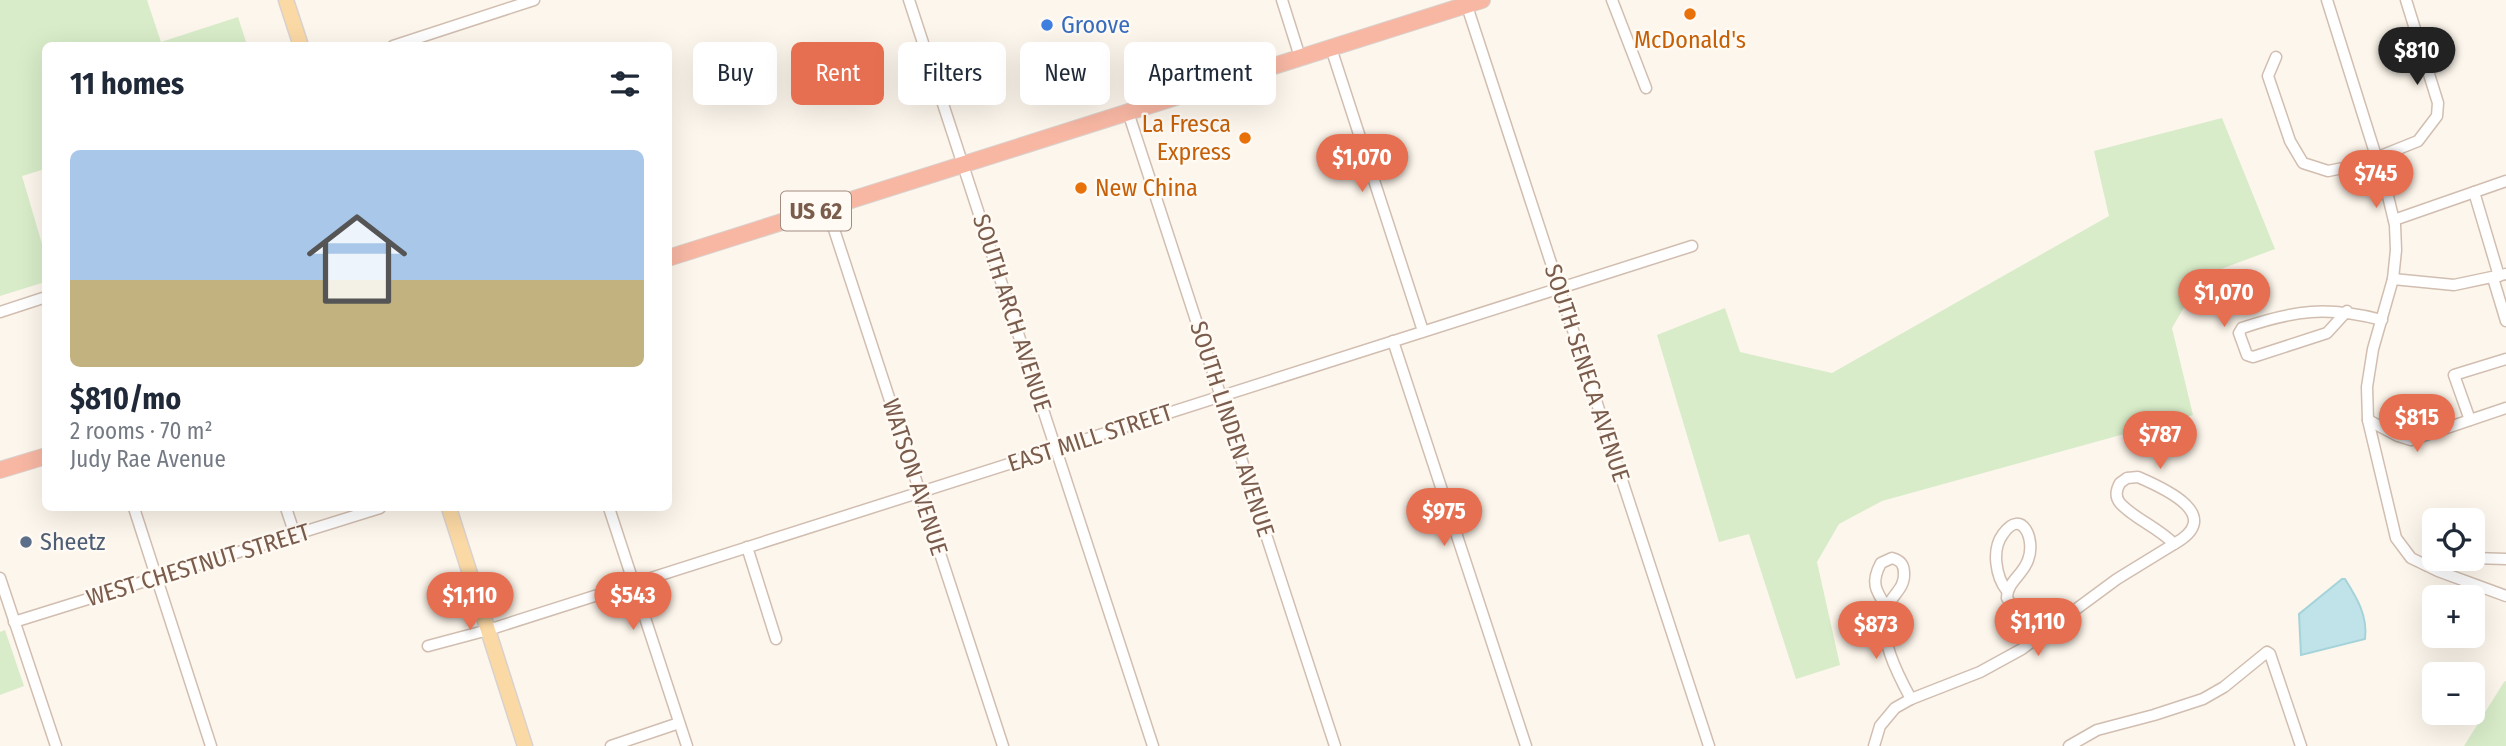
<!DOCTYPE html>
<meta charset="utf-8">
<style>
body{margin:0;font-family:"Fira Sans Condensed",sans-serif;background:#f2f2f3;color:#1f2937;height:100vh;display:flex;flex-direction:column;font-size:26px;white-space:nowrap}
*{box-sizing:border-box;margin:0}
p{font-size:23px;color:#747a83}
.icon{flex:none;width:38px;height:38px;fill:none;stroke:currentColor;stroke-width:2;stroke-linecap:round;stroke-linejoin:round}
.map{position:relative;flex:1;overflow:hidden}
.drawer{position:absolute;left:42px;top:42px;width:630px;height:469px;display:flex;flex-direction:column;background:#fff;border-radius:10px;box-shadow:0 7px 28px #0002}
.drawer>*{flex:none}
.hud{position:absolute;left:693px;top:42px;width:665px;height:63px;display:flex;gap:14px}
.buttons{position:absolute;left:2422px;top:508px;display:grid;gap:14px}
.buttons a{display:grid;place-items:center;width:63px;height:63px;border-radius:10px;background:#fff;box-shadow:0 7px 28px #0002;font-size:35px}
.price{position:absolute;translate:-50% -60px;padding:0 16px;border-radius:24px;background:#e76f51;color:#fff;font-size:23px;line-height:46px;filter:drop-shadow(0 2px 4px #0008)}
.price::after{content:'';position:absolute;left:50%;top:42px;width:21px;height:16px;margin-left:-10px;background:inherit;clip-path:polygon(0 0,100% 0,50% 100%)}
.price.current{background:#222;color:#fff}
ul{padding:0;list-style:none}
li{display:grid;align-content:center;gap:14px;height:371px;padding:0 28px}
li+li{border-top:2px solid #e0e1e3}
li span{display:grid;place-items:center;height:217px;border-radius:10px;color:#555}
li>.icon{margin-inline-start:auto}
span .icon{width:126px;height:126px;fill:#fffc;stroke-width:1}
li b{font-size:30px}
h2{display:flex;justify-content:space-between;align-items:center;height:84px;padding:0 28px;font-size:30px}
.pill{padding:0 24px;border-radius:10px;background:#fff;box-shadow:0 7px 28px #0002;font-size:24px;line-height:63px}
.pill.current{background:#e76f51;color:#fff}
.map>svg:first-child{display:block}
.green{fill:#d8ecc9}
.water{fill:#bfe3e8;stroke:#a5d3da;stroke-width:2}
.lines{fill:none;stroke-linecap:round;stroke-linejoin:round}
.minor-casing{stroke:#d1beb0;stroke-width:13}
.major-casing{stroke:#dad1cd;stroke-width:17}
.highway-casing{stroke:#dad1cd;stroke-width:18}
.minor{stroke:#fff;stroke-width:10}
.major{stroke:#fbd9a5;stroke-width:14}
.highway{stroke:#f7b7a3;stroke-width:16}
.food-dot{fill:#e8710a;stroke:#fffaf3;stroke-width:2.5}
.shop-dot{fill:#3f7fe0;stroke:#fffaf3;stroke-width:2.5}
.service-dot{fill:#5c6f8a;stroke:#fffaf3;stroke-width:2.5}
.labels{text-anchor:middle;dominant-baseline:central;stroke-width:5;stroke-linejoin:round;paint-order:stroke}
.shield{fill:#fffaf3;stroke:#a28b7f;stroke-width:2}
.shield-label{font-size:23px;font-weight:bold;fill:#7a5c4d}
.shop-label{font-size:24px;fill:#366cbe;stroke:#fffaf3;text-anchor:start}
.food-label{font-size:24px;fill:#c56008;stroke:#fffaf3}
.street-label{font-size:24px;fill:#7a5c4d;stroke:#fffaf3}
.service-label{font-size:24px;fill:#4e5e75;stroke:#fffaf3;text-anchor:start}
</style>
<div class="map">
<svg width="2506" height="746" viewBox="0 0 2506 746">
<rect width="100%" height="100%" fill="#fdf6ec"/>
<g class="green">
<path d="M 0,0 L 147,0 L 161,42 L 238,17 L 247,45 L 46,46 L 45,169 L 22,176 L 45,254 L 45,282 L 0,296 Z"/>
<path d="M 2222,118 L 2275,249 L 2202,276 L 2172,328 L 2193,415 L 1882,501 L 1839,524 L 1817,562 L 1840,665 L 1796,679 L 1749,534 L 1719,542 L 1657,335 L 1725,308 L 1740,352 L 1832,373 L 2109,216 L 2094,151 Z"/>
<path d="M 5,630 L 24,686 L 0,695 L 0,632 Z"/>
<path d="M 2506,681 L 2506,746 L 2464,746 L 2504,682 Z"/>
</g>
<path class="water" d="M 2342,579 L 2345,579 C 2357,598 2368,616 2365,639 L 2301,655 L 2299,614 Z"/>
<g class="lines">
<defs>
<g id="minor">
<path d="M 909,0 L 1153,746"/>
<path d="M 1282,0 L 1300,57"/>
<path d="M 1465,0 L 1709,746"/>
<path d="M 1612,0 L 1646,88"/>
<path d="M 2327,0 L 2386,188 L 2395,225 L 2396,250 L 2393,279 L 2373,349 L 2367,387 L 2368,420 L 2396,538 L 2411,558 L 2438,571 L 2506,596"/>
<path d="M 393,46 L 534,0"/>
<path d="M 1331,48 L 1423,331"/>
<path d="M 2276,57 L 2268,76 L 2290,141 L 2303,163 L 2328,171 L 2358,165 L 2418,141 L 2437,116 L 2438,103 L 2406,0"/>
<path d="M 1128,112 L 1335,746"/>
<path d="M 2474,192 L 2499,276"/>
<path d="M 827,208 L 1003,746"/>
<path d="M 2394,220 L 2506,181"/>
<path d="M 2493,278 L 2506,321"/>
<path d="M 2393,279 L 2454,285 L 2506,274"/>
<path d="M 2347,311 L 2327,333 L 2253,357 L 2247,355 L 2239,333 L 2242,328 C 2295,310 2327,306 2382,320"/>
<path d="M 0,312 L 46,297"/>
<path d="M 1393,341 L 1526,746"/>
<path d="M 2368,420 L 2398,436 L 2411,440 L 2506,408"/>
<path d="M 2470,420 L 2454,375 L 2506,359"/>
<path d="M 2138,477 C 2166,489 2225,516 2174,544 C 2159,528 2133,518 2120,503 C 2115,497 2116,490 2120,483 L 2127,478 Z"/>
<path d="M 134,508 L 211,746"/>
<path d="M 286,508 L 295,535"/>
<path d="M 609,508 L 687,746"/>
<path d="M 747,547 L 776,639"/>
<path d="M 2473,558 L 2506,559"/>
<path d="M 2426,565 L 2452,558"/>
<path d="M 0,578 L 56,746"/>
<path d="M 2007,591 C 1996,577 1991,550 2003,534 C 2022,507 2036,540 2028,560 C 2023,575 2007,582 2007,598 L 2035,641"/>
<path d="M 1887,608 C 1876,591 1870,583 1881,563 L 1892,558 C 1900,560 1904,564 1904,573 C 1905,588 1893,594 1888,606 C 1876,634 1898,675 1911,699"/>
<path d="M 14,622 L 380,508"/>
<path d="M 428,646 L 488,630 L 1692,246"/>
<path d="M 611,746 L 679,723"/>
<path d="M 1874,746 L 1880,726 L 1895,708 L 1911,699 L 1980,672 L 2022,649 L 2117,579 L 2174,544"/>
<path d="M 2069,746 L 2097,730 L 2154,715 L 2203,699 L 2224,687 L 2267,652 L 2270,654 L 2301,746"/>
</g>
<g id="major">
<path d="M 286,0 L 301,46"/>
<path d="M 449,508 L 525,746"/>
</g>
<g id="highway">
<path d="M 668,258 L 1482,0"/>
<path d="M 0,470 L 46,456"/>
</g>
</defs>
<use href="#minor" class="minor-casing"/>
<use href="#major" class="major-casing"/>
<use href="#highway" class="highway-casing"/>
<use href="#minor" class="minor"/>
<use href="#major" class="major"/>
<use href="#highway" class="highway"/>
</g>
<g class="food-dot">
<circle cx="1690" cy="14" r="7"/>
<circle cx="1245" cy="138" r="7"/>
<circle cx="1081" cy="188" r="7"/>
</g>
<circle class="shop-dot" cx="1047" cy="25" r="7"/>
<circle class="service-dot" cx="26" cy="542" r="7"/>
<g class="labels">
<rect class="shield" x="781" y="191.5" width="70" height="39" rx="5"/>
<g class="shield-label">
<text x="816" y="211">US 62</text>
</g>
<g class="shop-label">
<text x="1061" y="25">Groove</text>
</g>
<g class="food-label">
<text x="1690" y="40">McDonald's</text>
<text x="1231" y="124" text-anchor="end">La Fresca<tspan x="1231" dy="28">Express</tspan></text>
<text x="1095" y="188" text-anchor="start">New China</text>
</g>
<g class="street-label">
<text transform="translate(1012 313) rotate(72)">SOUTH ARCH AVENUE</text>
<text transform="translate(1587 373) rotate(72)">SOUTH SENECA AVENUE</text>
<text transform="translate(1232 429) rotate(72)">SOUTH LINDEN AVENUE</text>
<text transform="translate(1090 438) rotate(-18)">EAST MILL STREET</text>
<text transform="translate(915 477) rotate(72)">WATSON AVENUE</text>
<text transform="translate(198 565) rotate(-17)">WEST CHESTNUT STREET</text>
</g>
<g class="service-label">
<text x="40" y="542">Sheetz</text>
</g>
</g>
</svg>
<div class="buttons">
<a><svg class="icon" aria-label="locate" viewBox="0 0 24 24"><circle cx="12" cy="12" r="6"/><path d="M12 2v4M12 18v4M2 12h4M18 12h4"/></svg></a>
<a>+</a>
<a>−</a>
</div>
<b class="price current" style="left:2417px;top:87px">$810</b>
<b class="price" style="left:1362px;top:194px">$1,070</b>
<b class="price" style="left:2376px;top:210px">$745</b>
<b class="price" style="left:2224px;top:329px">$1,070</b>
<b class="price" style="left:2417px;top:454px">$815</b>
<b class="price" style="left:2160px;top:471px">$787</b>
<b class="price" style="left:1444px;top:548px">$975</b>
<b class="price" style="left:470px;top:632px">$1,110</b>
<b class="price" style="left:633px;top:632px">$543</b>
<b class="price" style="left:2038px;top:658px">$1,110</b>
<b class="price" style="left:1876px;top:661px">$873</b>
<div class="hud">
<a class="pill">Buy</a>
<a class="pill current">Rent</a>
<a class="pill">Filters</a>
<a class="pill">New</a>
<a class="pill">Apartment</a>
</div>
<section class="drawer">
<h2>11 homes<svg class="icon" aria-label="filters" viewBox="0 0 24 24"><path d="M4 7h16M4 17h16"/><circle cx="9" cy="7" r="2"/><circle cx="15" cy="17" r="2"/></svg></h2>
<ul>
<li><span style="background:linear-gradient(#a9c7e8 60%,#c2b280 0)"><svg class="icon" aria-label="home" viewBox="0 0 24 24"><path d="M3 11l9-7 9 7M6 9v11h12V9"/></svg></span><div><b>$810/mo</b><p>2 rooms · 70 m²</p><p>Judy Rae Avenue</p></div></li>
</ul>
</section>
</div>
